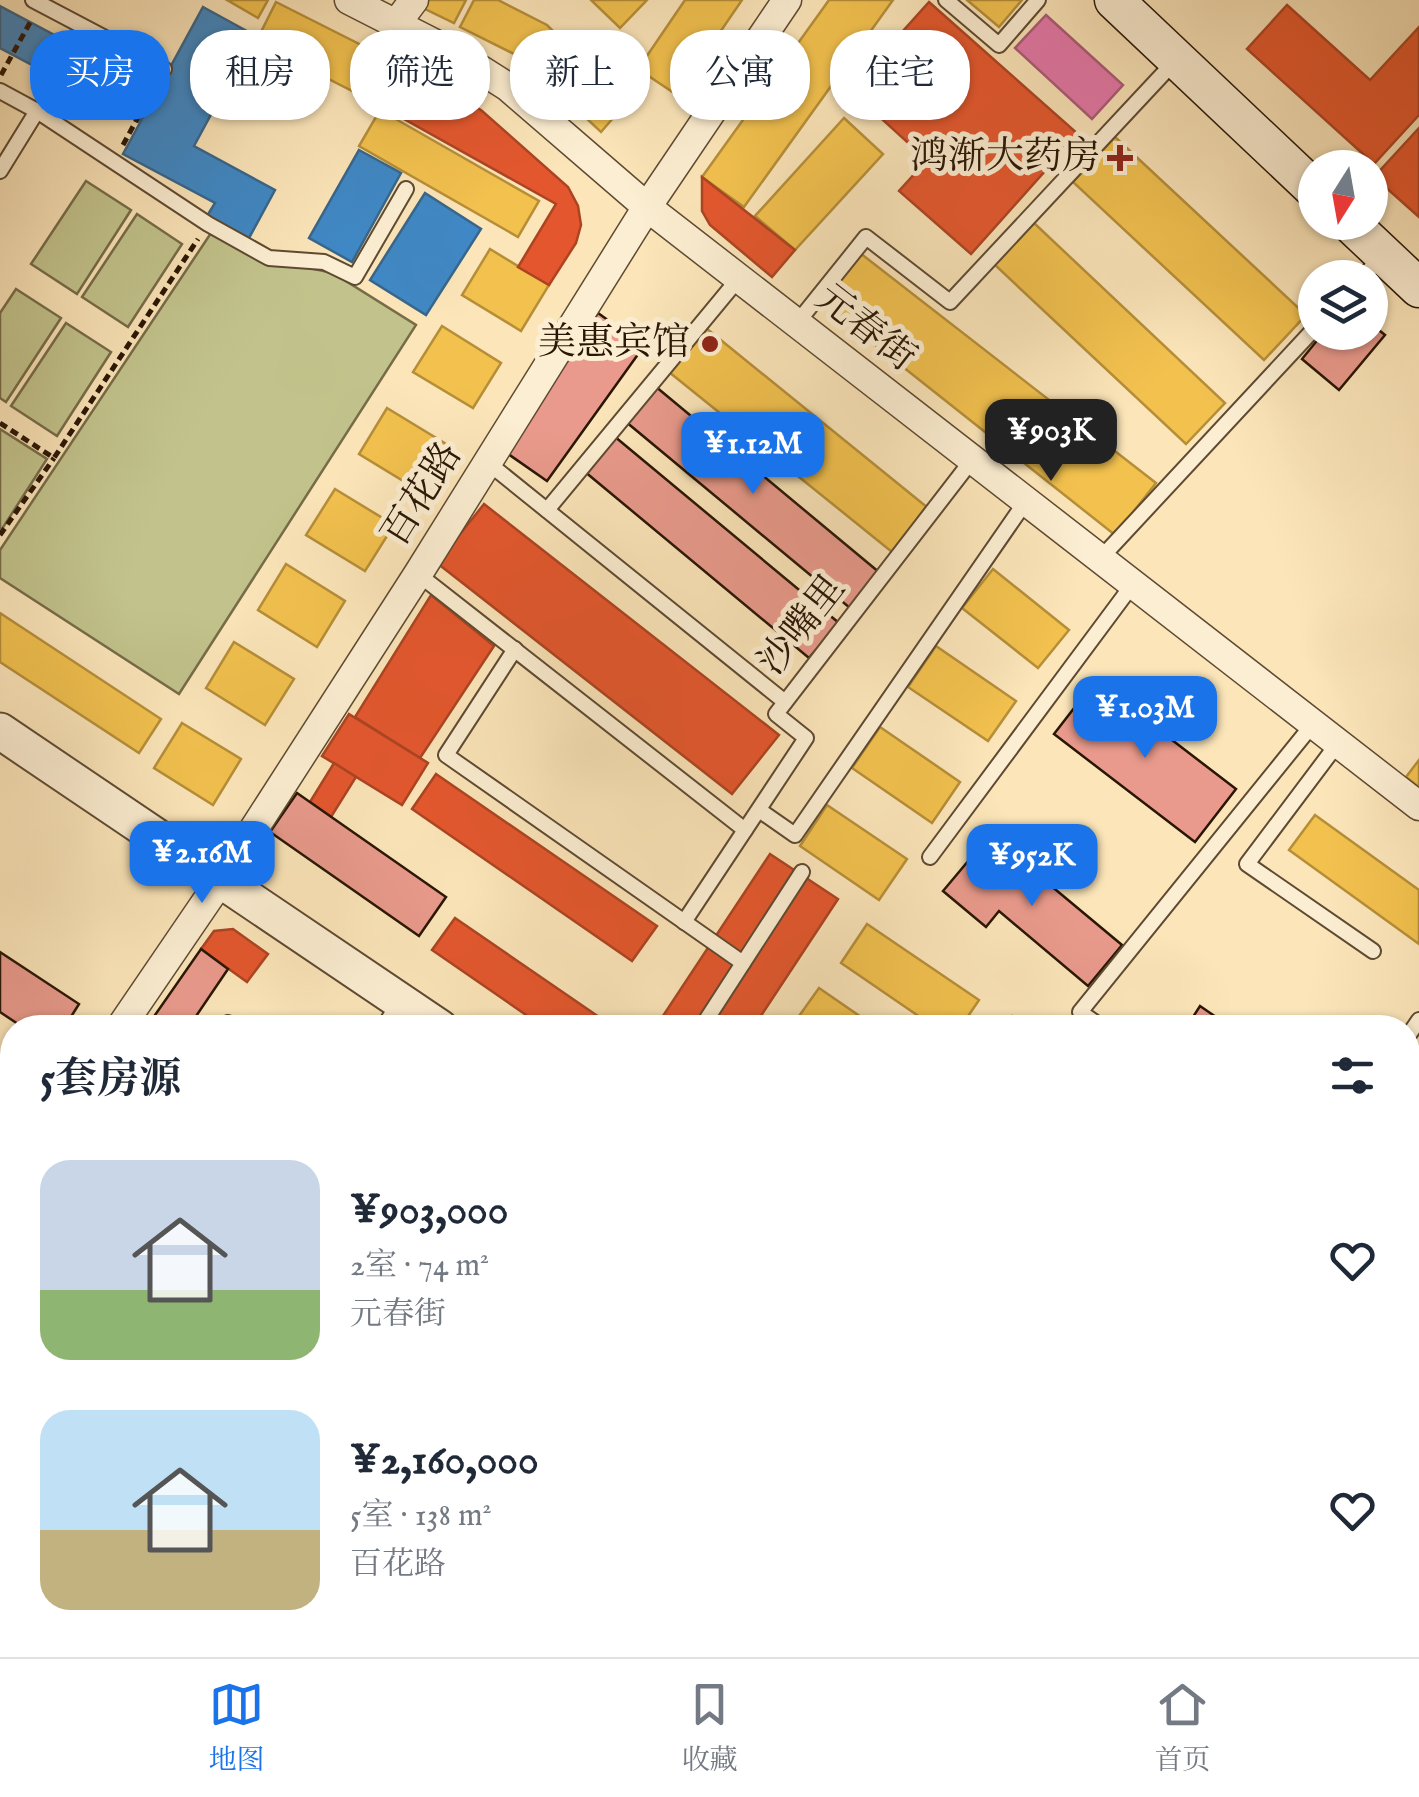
<!DOCTYPE html>
<html lang="zh">
<meta charset="utf-8">
<style>
body{margin:0;font-family:"IM FELL English","Noto Serif SC",serif;background:#f2f2f3;color:#1f2937;height:100vh;display:flex;flex-direction:column;font-size:38px;white-space:nowrap}
*{box-sizing:border-box;margin:0}
p{font-size:32px;color:#747a83}
.icon{flex:none;width:55px;height:55px;fill:none;stroke:currentColor;stroke-width:2;stroke-linecap:round;stroke-linejoin:round}
.map{position:relative;flex:1;overflow:hidden}
.sheet{position:absolute;left:0px;top:1015px;width:1420px;height:642px;display:flex;flex-direction:column;background:#fff;border-radius:40px 40px 0 0;box-shadow:0 2px 8px #0004}
.sheet>*{flex:none}
.guide{position:absolute;left:30px;top:30px;width:1360px;height:90px;display:flex;gap:20px}
.needle{width:65px;rotate:191deg}
.tools{position:absolute;left:1298px;top:150px;display:grid;gap:20px}
.tools a{display:grid;place-items:center;width:90px;height:90px;border-radius:50%;background:#fff;box-shadow:0 2px 8px #0004;font-size:50px}
.price{position:absolute;translate:-50% -85px;padding:0 22px;border-radius:20px;background:#1a73e8;color:#fff;font-size:32px;line-height:65px;filter:drop-shadow(0 2px 5px #0008)}
.price::after{content:'';position:absolute;left:50%;top:60px;width:30px;height:22px;margin-left:-15px;background:inherit;clip-path:polygon(0 0,100% 0,50% 100%)}
.price.on{background:#222;color:#fff}
ul{padding:0;list-style:none}
li{display:flex;align-items:center;gap:30px;height:250px;padding:0 40px}
li span{display:grid;place-items:center;flex:none;width:280px;height:200px;border-radius:30px;color:#555}
li>.icon{margin-inline-start:auto}
span .icon{width:120px;height:120px;fill:#fffc;stroke-width:1}
li b{font-size:42px}
h2{display:flex;justify-content:space-between;align-items:center;height:120px;padding:0 40px;font-size:42px}
.pill{padding:0 35px;border-radius:40px;background:#fff;box-shadow:0 2px 8px #0004;font-size:35px;line-height:90px}
.pill.on{background:#1a73e8;color:#fff}
.dock{display:flex;justify-content:space-around;align-items:center;height:140px;border-top:2px solid #e0e1e3;background:#fff;font-size:28px;color:#747a83}
.dock a{display:grid;justify-items:center;gap:5px}
.dock .on{color:#1a73e8}
.map>svg:first-child{display:block}
.green{fill:#c2c38c;stroke:#766c48;stroke-width:2.5}
.homes{fill:#f2c14e;stroke:#b68e38;stroke-width:2.5}
.shops{fill:#e4572e;stroke:#ac4422;stroke-width:2.5}
.schools{fill:#3f88c5;stroke:#38668b;stroke-width:2.5}
.health{fill:#e377a8;stroke:#ab5a77;stroke-width:2.5}
.building{fill:#e99a8c;stroke:#291605;stroke-width:2.5}
.lines{fill:none;stroke-linecap:round;stroke-linejoin:round}
.service-casing{stroke:#5e4a32;stroke-width:18}
.minor-casing{stroke:#5e4a32;stroke-width:31}
.tertiary-casing{stroke:#5e4a32;stroke-width:39}
.secondary-casing{stroke:#291605;stroke-width:41}
.path{stroke:#291605;stroke-width:5;stroke-dasharray:8 5;stroke-linecap:butt}
.service{stroke:#fceed2;stroke-width:14}
.minor{stroke:#fceed2;stroke-width:28}
.tertiary{stroke:#fceed2;stroke-width:35}
.secondary{stroke:#fceed2;stroke-width:38}
.poi-dot{fill:#8f2418;stroke:#fceed2;stroke-width:4}
.labels{text-anchor:middle;dominant-baseline:central;stroke-width:10;stroke-linejoin:round;paint-order:stroke}
.poi-label{font-size:38px;fill:#291605;stroke:#fceed2;text-anchor:end}
.street-label{font-size:38px;fill:#291605;stroke:#fceed2}
</style>
<div class="map">
<svg width="1419" height="1657" viewBox="0 0 1419 1657">
<rect width="100%" height="100%" fill="#fbe5b9"/>
<filter id="stains"><feTurbulence type="fractalNoise" baseFrequency=".002" numOctaves="4"/><feColorMatrix values="0 0 0 0 .2 0 0 0 0 .09 0 0 0 0 .02 0 0 0 .5 -.17"/></filter>
<radialGradient id="worn" r=".72"><stop offset=".6" stop-color="#630" stop-opacity="0"/><stop offset="1" stop-color="#630" stop-opacity=".3"/></radialGradient>
<g class="green">
<path d="M 86,181 L 131,210 L 77,294 L 31,264 Z"/>
<path d="M 137,214 L 182,244 L 128,327 L 82,297 Z"/>
<path d="M 213,230 L 268,265 L 295,265 L 333,273 L 416,325 L 179,694 L 0,578 L 0,550 Z"/>
<path d="M 16,289 L 61,318 L 6,402 L 0,398 L 0,313 Z"/>
<path d="M 66,323 L 111,352 L 57,436 L 11,406 Z"/>
<path d="M 0,429 L 47,459 L 0,532 Z"/>
<path d="M 12,1592 L 12,1645 L 133,1645 L 151,1657 L 0,1657 L 0,1610 Z"/>
<path d="M 1208,1645 L 1280,1645 L 1296,1657 L 1198,1657 Z"/>
</g>
<g class="homes">
<path d="M 227,0 L 268,0 L 258,18 Z"/>
<path d="M 421,0 L 466,0 L 454,23 L 417,5 Z"/>
<path d="M 474,0 L 498,0 L 547,25 L 626,103 L 601,132 L 522,58 L 460,27 Z"/>
<path d="M 591,0 L 647,0 L 620,28 Z"/>
<path d="M 685,0 L 742,0 L 677,95 L 638,69 Z"/>
<path d="M 829,0 L 893,0 L 744,207 L 702,177 Z"/>
<path d="M 967,0 L 1022,0 L 999,27 Z"/>
<path d="M 276,2 L 391,60 L 370,100 L 256,42 Z"/>
<path d="M 380,110 L 539,201 L 518,237 L 359,146 Z"/>
<path d="M 844,118 L 883,154 L 795,250 L 755,216 Z"/>
<path d="M 1115,137 L 1306,315 L 1264,360 L 1073,182 Z"/>
<path d="M 1034,223 L 1225,403 L 1186,444 L 995,265 Z"/>
<path d="M 490,249 L 549,285 L 521,331 L 462,295 Z"/>
<path d="M 860,253 L 1156,483 L 1115,535 L 821,302 Z"/>
<path d="M 442,326 L 501,363 L 473,408 L 413,372 Z"/>
<path d="M 706,328 L 928,508 L 892,552 L 669,372 Z"/>
<path d="M 387,408 L 446,444 L 418,490 L 359,454 Z"/>
<path d="M 335,489 L 394,525 L 365,571 L 306,535 Z"/>
<path d="M 286,564 L 345,601 L 317,647 L 258,610 Z"/>
<path d="M 993,569 L 1069,630 L 1038,668 L 962,608 Z"/>
<path d="M 0,613 L 161,719 L 139,753 L 0,662 Z"/>
<path d="M 234,642 L 294,679 L 265,725 L 206,688 Z"/>
<path d="M 936,646 L 1016,701 L 988,741 L 908,687 Z"/>
<path d="M 182,723 L 241,759 L 213,805 L 154,768 Z"/>
<path d="M 880,727 L 960,782 L 932,823 L 852,768 Z"/>
<path d="M 1419,760 L 1419,787 L 1406,777 Z"/>
<path d="M 827,805 L 907,859 L 879,900 L 800,846 Z"/>
<path d="M 1315,815 L 1419,890 L 1419,944 L 1289,850 Z"/>
<path d="M 867,924 L 979,1000 L 960,1028 L 936,1028 L 841,963 Z"/>
<path d="M 819,988 L 877,1028 L 792,1026 Z"/>
<path d="M 1012,1016 L 1028,1028 L 1004,1028 Z"/>
<path d="M 0,1062 L 12,1070 L 12,1109 L 0,1128 Z"/>
<path d="M 1419,1153 L 1419,1186 L 1408,1177 L 1408,1167 Z"/>
<path d="M 1408,1203 L 1419,1211 L 1408,1231 Z"/>
<path d="M 248,1645 L 315,1645 L 325,1652 L 321,1657 L 240,1657 Z"/>
<path d="M 442,1645 L 508,1645 L 526,1657 L 435,1657 Z"/>
<path d="M 598,1645 L 667,1645 L 659,1657 L 617,1657 Z"/>
</g>
<g class="shops">
<path d="M 929,2 L 1078,134 L 971,254 L 899,191 L 927,160 L 850,90 Z"/>
<path d="M 1287,5 L 1370,80 L 1419,27 L 1419,115 L 1374,164 L 1247,49 Z"/>
<path d="M 391,60 L 481,110 L 568,187 L 578,206 L 581,225 L 576,243 L 549,285 L 518,267 L 556,204 L 370,100 Z"/>
<path d="M 1419,128 L 1419,217 L 1374,177 Z"/>
<path d="M 702,177 L 795,250 L 772,277 L 710,225 L 702,211 Z"/>
<path d="M 484,504 L 779,735 L 732,794 L 437,563 Z"/>
<path d="M 431,595 L 494,646 L 420,758 L 355,717 Z"/>
<path d="M 349,714 L 428,763 L 402,805 L 322,756 Z"/>
<path d="M 334,763 L 356,777 L 331,817 L 310,802 Z"/>
<path d="M 436,774 L 657,926 L 632,961 L 412,809 Z"/>
<path d="M 770,854 L 838,899 L 753,1028 L 655,1028 Z"/>
<path d="M 455,918 L 615,1028 L 545,1028 L 432,950 Z"/>
<path d="M 233,929 L 268,954 L 247,982 L 201,949 L 214,931 Z"/>
</g>
<g class="schools">
<path d="M 0,6 L 158,90 L 140,122 L 0,48 Z"/>
<path d="M 203,7 L 254,35 L 194,146 L 275,190 L 249,238 L 207,216 L 215,203 L 123,154 Z"/>
<path d="M 359,150 L 401,173 L 352,262 L 309,238 Z"/>
<path d="M 425,193 L 481,229 L 426,315 L 370,280 Z"/>
<path d="M 0,1465 L 12,1474 L 12,1513 L 0,1505 Z"/>
<path d="M 1305,1645 L 1376,1645 L 1392,1657 L 1321,1657 Z"/>
</g>
<g class="health">
<path d="M 1046,15 L 1123,85 L 1092,119 L 1015,48 Z"/>
<path d="M 728,1645 L 840,1645 L 858,1657 L 728,1657 L 722,1653 Z"/>
</g>
<g class="building">
<path d="M 598,313 L 644,346 L 547,481 L 501,449 Z"/>
<path d="M 1370,323 L 1385,335 L 1339,390 L 1302,359 L 1324,332 L 1370,332 Z"/>
<path d="M 655,386 L 880,573 L 850,608 L 625,421 Z"/>
<path d="M 614,436 L 839,623 L 809,658 L 584,471 Z"/>
<path d="M 1095,681 L 1236,789 L 1195,842 L 1054,734 Z"/>
<path d="M 297,793 L 446,897 L 419,936 L 270,832 Z"/>
<path d="M 990,835 L 1122,945 L 1088,986 L 999,911 L 986,927 L 943,891 Z"/>
<path d="M 201,949 L 228,969 L 188,1028 L 146,1028 Z"/>
<path d="M 0,952 L 79,1004 L 64,1028 L 24,1028 L 0,1012 Z"/>
<path d="M 1200,1006 L 1232,1028 L 1186,1028 Z"/>
<path d="M 1261,1645 L 1287,1645 L 1300,1655 L 1255,1657 L 1253,1655 Z"/>
</g>
<g class="lines">
<defs>
<g id="service">
<path d="M 33,0 L 164,69"/>
<path d="M 946,0 L 999,45 L 1038,0"/>
<path d="M 0,91 L 37,111 L 208,224 L 269,258 L 324,262 L 355,277 L 406,189"/>
<path d="M 0,171 L 37,111"/>
<path d="M 1362,278 L 1382,256"/>
<path d="M 797,323 L 866,237 L 950,302 L 1176,60"/>
<path d="M 487,462 L 785,702"/>
<path d="M 547,510 L 739,278"/>
<path d="M 1100,559 L 1315,328"/>
<path d="M 418,574 L 745,830"/>
<path d="M 515,649 L 446,755 L 743,963"/>
<path d="M 1338,743 L 1247,864 L 1373,951"/>
<path d="M 759,810 L 795,835 L 1026,501"/>
<path d="M 930,857 L 1133,584"/>
<path d="M 684,922 L 806,738 L 776,714 L 972,460"/>
<path d="M 228,1023 L 235,1028"/>
<path d="M 383,1028 L 400,1001"/>
<path d="M 701,1028 L 802,872"/>
<path d="M 1103,1028 L 1080,1012 L 1313,724"/>
<path d="M 1408,1036 L 1419,1020"/>
<path d="M 1408,1090 L 1419,1099"/>
<path d="M 0,1345 L 12,1326"/>
<path d="M 0,1426 L 12,1434"/>
<path d="M 0,1564 L 10,1549 L 12,1551"/>
<path d="M 1408,1592 L 1419,1600"/>
<path d="M 155,1645 L 173,1657"/>
</g>
<g id="minor">
<path d="M 349,0 L 459,56 L 508,87 L 647,207 L 1419,806"/>
<path d="M 396,24 L 414,0"/>
<path d="M 120,1028 L 221,880 L 418,574 L 647,207 L 787,0"/>
<path d="M 0,1203 L 12,1184"/>
<path d="M 212,1657 L 220,1645"/>
</g>
<g id="tertiary">
<path d="M 0,731 L 440,1028"/>
<path d="M 1408,1349 L 1419,1335"/>
<path d="M 1156,1657 L 1166,1645"/>
</g>
<g id="secondary">
<path d="M 1114,0 L 1315,190"/>
<path d="M 1349,222 L 1419,288"/>
</g>
</defs>
<use href="#service" class="service-casing"/>
<use href="#minor" class="minor-casing"/>
<use href="#tertiary" class="tertiary-casing"/>
<use href="#secondary" class="secondary-casing"/>
<g class="path">
<path d="M 1,75 L 32,19"/>
<path d="M 123,145 L 156,84"/>
<path d="M 0,423 L 54,458 L 198,239"/>
<path d="M 0,535 L 54,458"/>
</g>
<use href="#service" class="service"/>
<use href="#minor" class="minor"/>
<use href="#tertiary" class="tertiary"/>
<use href="#secondary" class="secondary"/>
</g>
<g class="poi-dot">
<path d="M1115 143h10v10h10v10h-10v10h-10v-10h-10v-10h10z"/>
<circle cx="710" cy="344" r="10"/>
</g>
<g class="labels">
<g class="poi-label">
<text x="1100" y="158">鸿渐大药房</text>
<text x="690" y="344">美惠宾馆</text>
</g>
<g class="street-label">
<text transform="translate(865 329) rotate(38)">元春街</text>
<text transform="translate(423 495) rotate(-58)">百花路</text>
<text transform="translate(803 626) rotate(-52)">沙嘴里</text>
</g>
</g>
<rect width="100%" height="100%" filter="url(#stains)"/>
<rect width="100%" height="100%" fill="url(#worn)"/>
</svg>
<div class="tools">
<a><svg class="needle" viewBox="-14 -14 28 28"><path d="M0-13l5 13h-10z" fill="#e53935"/><path d="M0 13l5-13h-10z" fill="#747a83"/></svg></a>
<a><svg class="icon" aria-label="layers" viewBox="0 0 24 24"><path d="M12 4l9 5-9 5-9-5zM3 14l9 5 9-5"/></svg></a>
</div>
<b class="price on" style="left:1051px;top:484px">¥903K</b>
<b class="price" style="left:753px;top:497px">¥1.12M</b>
<b class="price" style="left:1145px;top:761px">¥1.03M</b>
<b class="price" style="left:202px;top:906px">¥2.16M</b>
<b class="price" style="left:1032px;top:909px">¥952K</b>
<div class="guide">
<a class="pill on">买房</a>
<a class="pill">租房</a>
<a class="pill">筛选</a>
<a class="pill">新上</a>
<a class="pill">公寓</a>
<a class="pill">住宅</a>
</div>
<section class="sheet">
<h2>5套房源<svg class="icon" aria-label="filters" viewBox="0 0 24 24"><path d="M4 7h16M4 17h16"/><circle cx="9" cy="7" r="2"/><circle cx="15" cy="17" r="2"/></svg></h2>
<ul>
<li><span style="background:linear-gradient(#c9d6e8 65%,#8fb573 0)"><svg class="icon" aria-label="home" viewBox="0 0 24 24"><path d="M3 11l9-7 9 7M6 9v11h12V9"/></svg></span><div><b>¥903,000</b><p>2室 · 74 m²</p><p>元春街</p></div><svg class="icon" aria-label="heart" viewBox="0 0 24 24"><path d="M12 20l-8-8c-3-5 5-10 8-4 3-6 11-1 8 4z"/></svg></li>
<li><span style="background:linear-gradient(#bfe0f5 60%,#c2b280 0)"><svg class="icon" aria-label="home" viewBox="0 0 24 24"><path d="M3 11l9-7 9 7M6 9v11h12V9"/></svg></span><div><b>¥2,160,000</b><p>5室 · 138 m²</p><p>百花路</p></div><svg class="icon" aria-label="heart" viewBox="0 0 24 24"><path d="M12 20l-8-8c-3-5 5-10 8-4 3-6 11-1 8 4z"/></svg></li>
</ul>
</section>
</div>
<nav class="dock">
<a class="on"><svg class="icon" aria-label="map" viewBox="0 0 24 24"><path d="M3 6l6-2 6 2 6-2v14l-6 2-6-2-6 2zM9 4v14M15 6v14"/></svg>地图</a>
<a><svg class="icon" aria-label="saved" viewBox="0 0 24 24"><path d="M7 4h10v16l-5-4-5 4z"/></svg>收藏</a>
<a><svg class="icon" aria-label="home" viewBox="0 0 24 24"><path d="M3 11l9-7 9 7M6 9v11h12V9"/></svg>首页</a>
</nav>
